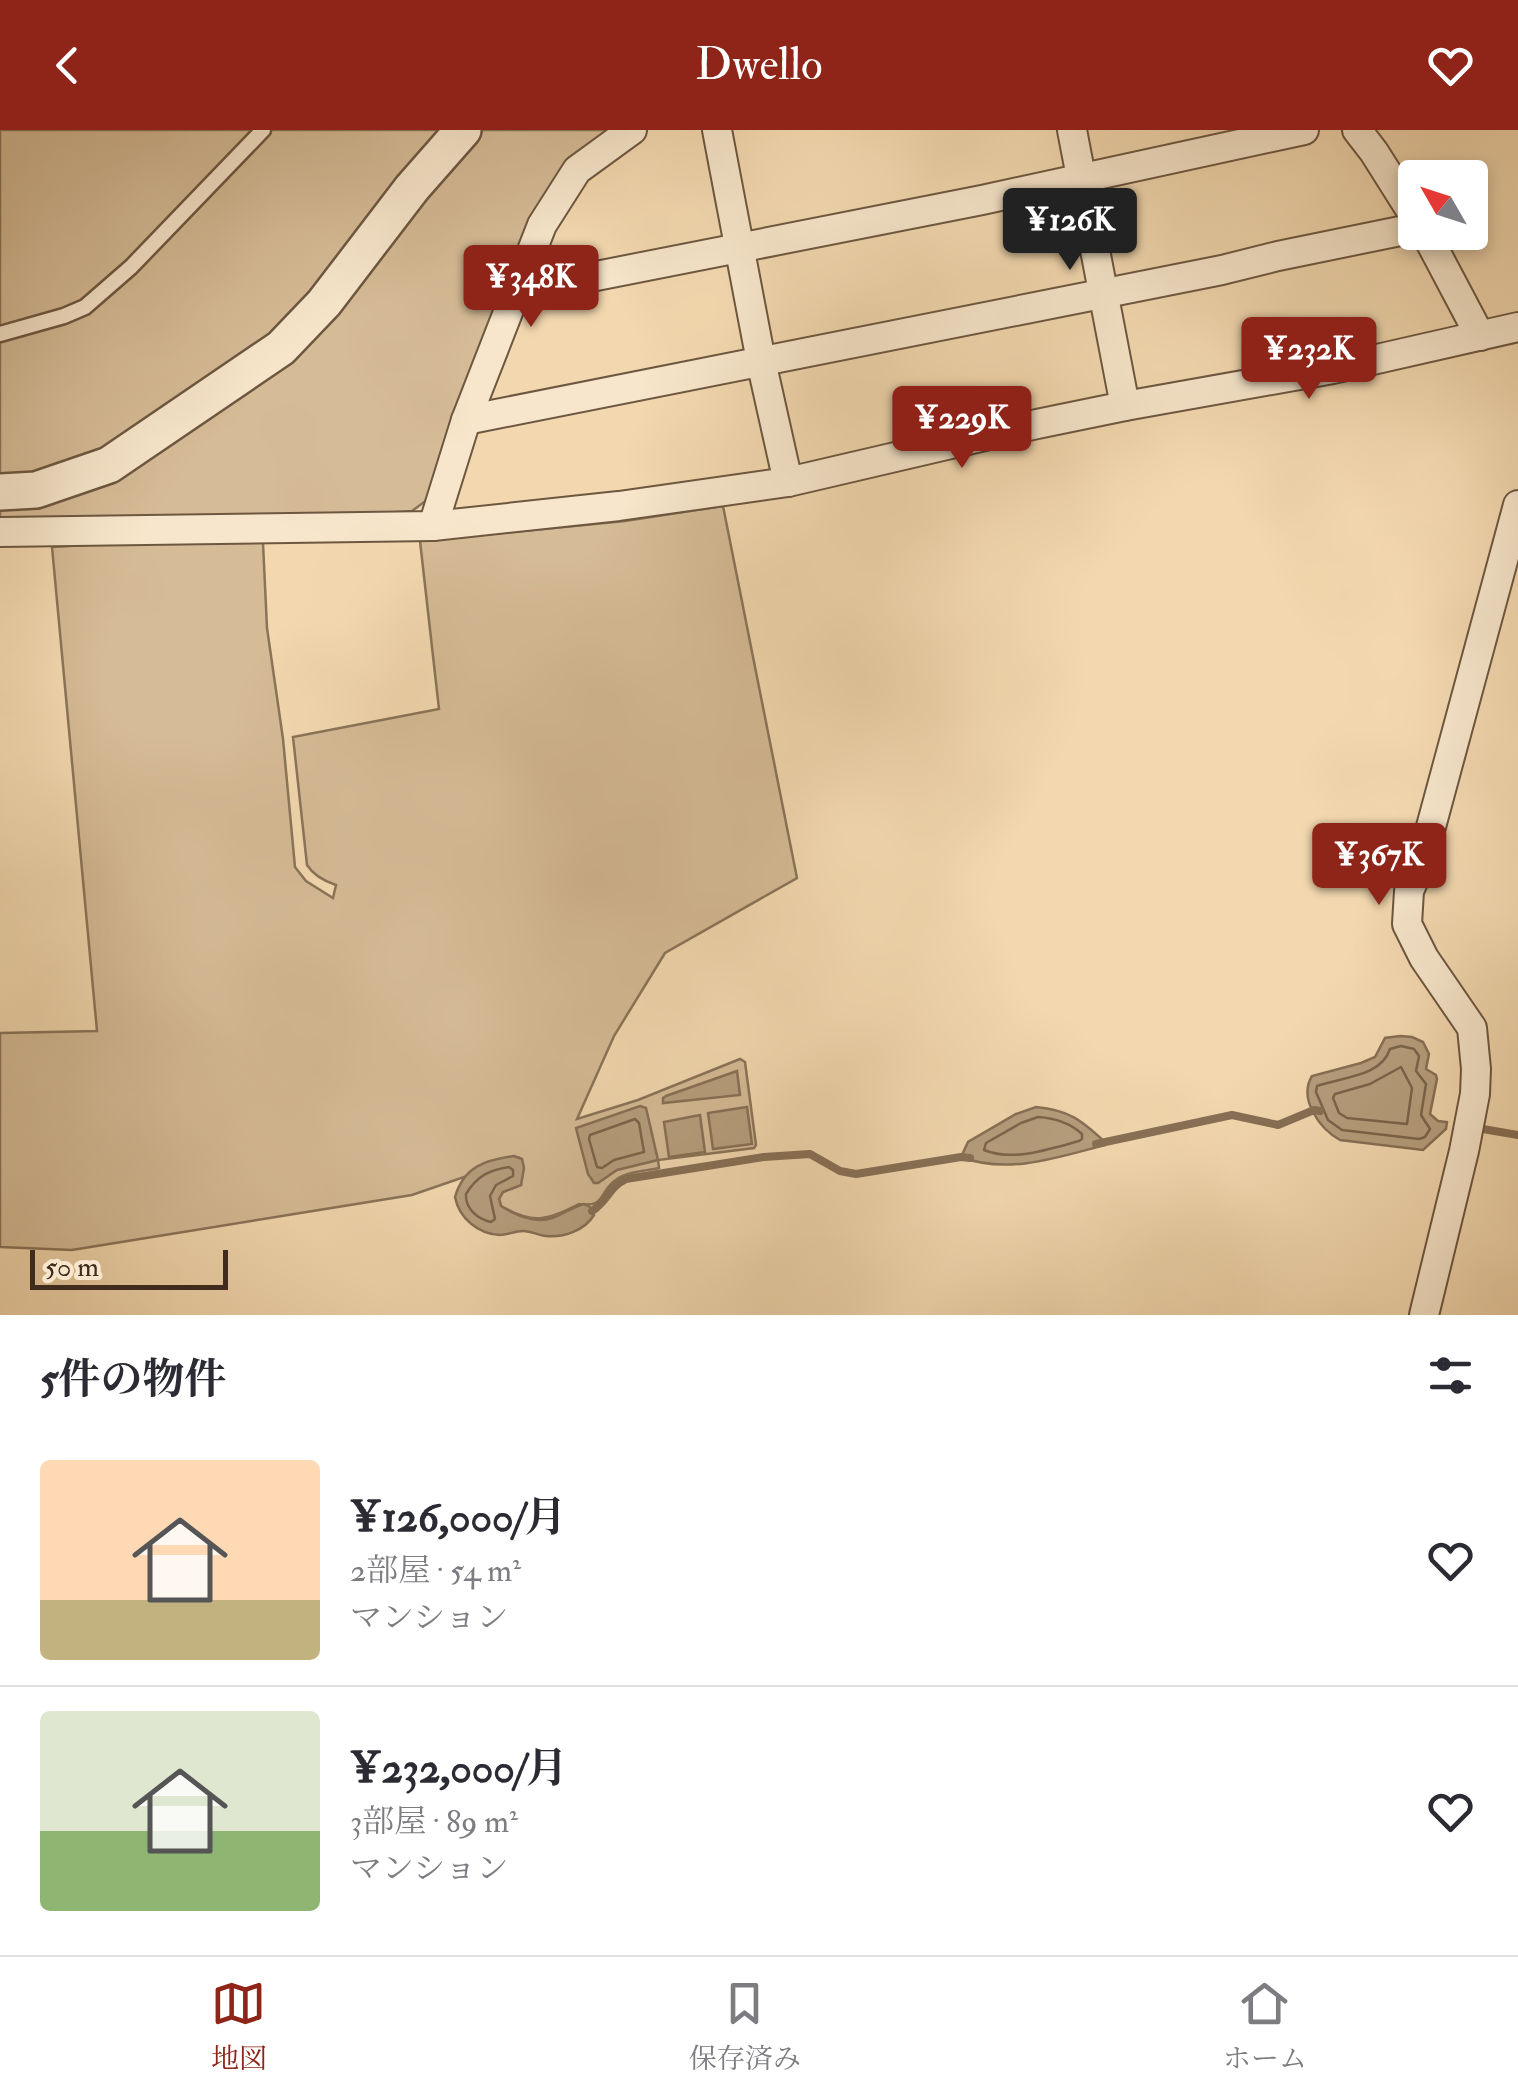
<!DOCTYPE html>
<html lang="ja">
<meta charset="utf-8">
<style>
body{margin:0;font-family:"IM FELL Double Pica","Noto Serif JP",serif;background:#f7f7f7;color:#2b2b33;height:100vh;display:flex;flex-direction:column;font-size:38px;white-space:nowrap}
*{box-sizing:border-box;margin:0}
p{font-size:32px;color:#7c7c81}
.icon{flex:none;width:55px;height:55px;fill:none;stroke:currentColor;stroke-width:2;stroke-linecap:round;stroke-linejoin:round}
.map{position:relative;height:1185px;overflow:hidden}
.sheet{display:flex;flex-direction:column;background:#fff;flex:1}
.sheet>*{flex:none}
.needle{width:65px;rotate:309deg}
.controls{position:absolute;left:1398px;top:30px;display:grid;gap:20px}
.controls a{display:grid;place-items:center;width:90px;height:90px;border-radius:10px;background:#fff;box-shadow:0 5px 15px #0003;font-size:50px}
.scale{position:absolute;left:30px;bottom:25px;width:198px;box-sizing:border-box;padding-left:10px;border:5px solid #402c1c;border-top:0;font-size:28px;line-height:35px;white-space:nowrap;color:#402c1c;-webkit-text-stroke:8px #f7e6cb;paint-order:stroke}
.price{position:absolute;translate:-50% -85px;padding:0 22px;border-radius:10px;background:#8f2418;color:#fff;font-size:32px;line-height:65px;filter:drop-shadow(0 2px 5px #0008)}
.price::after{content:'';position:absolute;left:50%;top:60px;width:30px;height:22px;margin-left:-15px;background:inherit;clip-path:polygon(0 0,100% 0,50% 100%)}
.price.current{background:#222;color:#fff}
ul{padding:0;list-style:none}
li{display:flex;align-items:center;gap:30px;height:250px;padding:0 40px}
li+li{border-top:2px solid #e1e1e2}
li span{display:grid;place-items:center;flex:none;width:280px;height:200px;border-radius:10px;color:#555}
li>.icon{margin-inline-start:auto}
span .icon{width:120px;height:120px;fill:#fffc;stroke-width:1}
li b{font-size:42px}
h2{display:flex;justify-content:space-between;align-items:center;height:120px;padding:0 40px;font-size:42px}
header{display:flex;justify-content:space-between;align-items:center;height:130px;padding:0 40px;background:#8f2418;color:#fff;font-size:45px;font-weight:600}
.dock{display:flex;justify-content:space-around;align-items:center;height:140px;border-top:2px solid #e1e1e2;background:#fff;font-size:28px;color:#7c7c81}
.dock a{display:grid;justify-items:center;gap:5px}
.dock .current{color:#8f2418}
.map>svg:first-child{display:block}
.green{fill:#d5bb96;stroke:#8a7459;stroke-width:2.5}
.water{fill:#b69e7d;stroke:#877056;stroke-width:2.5}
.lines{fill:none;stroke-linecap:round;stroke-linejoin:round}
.shore{stroke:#7b654c;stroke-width:2.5}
.stream{stroke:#877056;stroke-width:8}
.service-casing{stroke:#6d5741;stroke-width:19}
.minor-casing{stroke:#6d5741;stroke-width:32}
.tertiary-casing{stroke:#6d5741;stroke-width:40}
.service{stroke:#f7e6cb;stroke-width:14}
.minor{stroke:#f7e6cb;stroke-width:28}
.tertiary{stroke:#f7e6cb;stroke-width:35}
</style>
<header><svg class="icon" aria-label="back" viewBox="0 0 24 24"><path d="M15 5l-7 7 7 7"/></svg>Dwello<svg class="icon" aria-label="heart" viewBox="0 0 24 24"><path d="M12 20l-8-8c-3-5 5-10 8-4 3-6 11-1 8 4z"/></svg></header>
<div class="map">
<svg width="1518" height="1185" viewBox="0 0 1518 1185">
<rect width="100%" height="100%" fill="#f3d8af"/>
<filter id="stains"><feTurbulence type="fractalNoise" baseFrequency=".002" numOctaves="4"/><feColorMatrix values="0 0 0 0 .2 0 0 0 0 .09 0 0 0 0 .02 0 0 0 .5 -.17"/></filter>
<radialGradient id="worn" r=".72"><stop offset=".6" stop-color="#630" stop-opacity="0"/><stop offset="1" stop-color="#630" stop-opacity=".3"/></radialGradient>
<g class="green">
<path d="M 0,0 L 622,0 L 572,37 L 431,367 L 412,381 L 332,387 L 0,403 Z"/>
<path d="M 723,376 L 797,748 L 665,823 L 614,906 L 577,989 L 638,970 L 740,929 L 745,932 L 756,1015 L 754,1018 L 658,1030 L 659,1038 C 646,1041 629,1041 617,1049 C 598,1061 607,1078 579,1074 C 547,1090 534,1095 501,1076 L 499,1069 L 503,1062 L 521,1055 L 519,1028 L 412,1065 L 72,1120 L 0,1117 L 0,903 L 97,901 L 52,417 L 252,405 L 263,413 L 267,498 L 283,609 L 295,737 L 306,751 L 333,768 L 336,755 C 324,751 314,746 307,735 L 293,607 L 439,579 L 420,411 L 625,391 Z"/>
</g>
<g class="water">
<path d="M 1400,906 L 1412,907 L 1423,912 L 1429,924 L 1426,939 L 1436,945 L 1437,949 L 1430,984 L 1438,991 L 1447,992 L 1446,999 L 1423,1020 L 1340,1010 C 1320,999 1298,969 1312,946 L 1361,933 L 1375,927 L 1385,908 Z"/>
<path d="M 737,941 L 740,965 L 663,973 L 663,968 L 666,966 Z"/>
<path d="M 640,976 L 646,978 L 658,1030 L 617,1040 L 598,1053 L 594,1053 L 588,1044 L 576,998 Z"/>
<path d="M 747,977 L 752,1014 L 713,1019 L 708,983 Z"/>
<path d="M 1036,977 C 1069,980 1081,990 1105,1012 L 1105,1015 C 1059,1027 1008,1045 961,1027 L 968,1012 L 1016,984 Z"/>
<path d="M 700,985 L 705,1022 L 669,1027 L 664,992 Z"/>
<path d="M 514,1026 L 522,1029 L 524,1038 L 521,1055 L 503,1062 L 499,1069 L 501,1076 C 516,1085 534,1094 552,1088 C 563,1084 573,1077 584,1074 L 590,1077 L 594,1085 C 585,1100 564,1108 546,1106 C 538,1105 531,1101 523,1101 C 515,1101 507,1105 500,1105 C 478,1104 459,1088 455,1067 C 464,1036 486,1030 514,1026 Z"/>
</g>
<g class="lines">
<g class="shore">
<path d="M 1401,916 L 1414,919 L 1419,926 L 1416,941 L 1426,954 L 1421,985 L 1430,999 L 1425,1007 L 1419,1009 L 1342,1000 L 1328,990 L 1316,962 L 1317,956 C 1342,947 1381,947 1390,919 Z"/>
<path d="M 1401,937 L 1412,958 L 1407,994 L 1347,988 L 1339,983 L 1333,968 L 1335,964 L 1370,954 Z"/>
<path d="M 1038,987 C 1055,988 1069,992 1082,1004 L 1082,1009 L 1079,1011 C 1049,1019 1013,1032 984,1020 L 986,1013 L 1021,993 Z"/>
<path d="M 635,989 L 639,993 L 644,1022 L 614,1030 L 602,1038 L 597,1037 L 589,1009 L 590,1005 Z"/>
<path d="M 509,1037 L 513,1040 L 513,1046 L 496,1055 L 490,1066 L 495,1089 L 491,1092 C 477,1089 465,1078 466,1064 C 477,1046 489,1040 509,1037 Z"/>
</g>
<g class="stream">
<path d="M 1483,999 L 1518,1005"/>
<path d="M 1096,1014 L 1232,985 L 1278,995 L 1314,980 L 1320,981"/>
<path d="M 592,1081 C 606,1073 610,1056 626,1049 L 764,1027 L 810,1024 L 840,1041 L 856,1044 L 961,1027 L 970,1028"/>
</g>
<defs>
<path id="service" d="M 0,204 L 64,186 L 85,177 L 131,137 L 263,0"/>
<g id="minor">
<path d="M 717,0 L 761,231 L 788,352"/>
<path d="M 1072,0 L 1125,276"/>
<path d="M 1357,0 L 1374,22 L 1415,87"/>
<path d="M 1425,102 L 1480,206"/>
<path d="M 515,162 L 982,70 L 1304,0"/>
<path d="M 466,290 L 1222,140 L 1278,126 L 1415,98"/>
<path d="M 433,396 L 466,290 L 542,95 L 577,40 L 632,0"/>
<path d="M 0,402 L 433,396 L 619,376 L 788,352 L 1037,294 L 1125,276 L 1333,239 L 1518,197"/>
<path d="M 1424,1185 L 1464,1021 L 1475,964 L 1476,939 L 1472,898 L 1424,828 L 1407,794 L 1409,761 L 1422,730 L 1518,375"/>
</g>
<path id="tertiary" d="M 0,362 L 36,360 L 109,335 L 281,218 L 324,173 L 412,58 L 463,0"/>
</defs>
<use href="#service" class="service-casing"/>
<use href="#minor" class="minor-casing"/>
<use href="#tertiary" class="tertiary-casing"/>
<use href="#service" class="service"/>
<use href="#minor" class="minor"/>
<use href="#tertiary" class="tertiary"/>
</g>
<rect width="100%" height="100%" filter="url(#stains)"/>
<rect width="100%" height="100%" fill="url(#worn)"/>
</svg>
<div class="controls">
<a><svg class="needle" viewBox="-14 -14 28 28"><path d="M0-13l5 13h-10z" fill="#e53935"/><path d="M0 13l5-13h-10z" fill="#7c7c81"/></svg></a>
</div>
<div class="scale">50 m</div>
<b class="price current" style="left:1070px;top:143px">¥126K</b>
<b class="price" style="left:531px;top:200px">¥348K</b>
<b class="price" style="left:1309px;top:272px">¥232K</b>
<b class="price" style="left:962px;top:341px">¥229K</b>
<b class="price" style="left:1379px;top:778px">¥367K</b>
</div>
<section class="sheet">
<h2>5件の物件<svg class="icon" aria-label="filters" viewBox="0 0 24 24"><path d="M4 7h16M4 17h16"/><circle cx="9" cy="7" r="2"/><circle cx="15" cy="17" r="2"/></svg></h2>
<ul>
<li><span style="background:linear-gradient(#ffd9b3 70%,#c2b280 0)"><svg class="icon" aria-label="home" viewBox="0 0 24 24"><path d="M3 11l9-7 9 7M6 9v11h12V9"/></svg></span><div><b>¥126,000/月</b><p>2部屋 · 54 m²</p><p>マンション</p></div><svg class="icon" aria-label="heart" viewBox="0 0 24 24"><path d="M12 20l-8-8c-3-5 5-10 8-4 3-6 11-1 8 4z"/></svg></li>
<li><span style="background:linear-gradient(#dfe7d0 60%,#8fb573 0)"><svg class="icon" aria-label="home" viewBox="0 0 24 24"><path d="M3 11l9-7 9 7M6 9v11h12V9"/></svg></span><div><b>¥232,000/月</b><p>3部屋 · 89 m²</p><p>マンション</p></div><svg class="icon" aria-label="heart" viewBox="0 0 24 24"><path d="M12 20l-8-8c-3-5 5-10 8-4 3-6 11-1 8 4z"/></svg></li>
</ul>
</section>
<nav class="dock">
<a class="current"><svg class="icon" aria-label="map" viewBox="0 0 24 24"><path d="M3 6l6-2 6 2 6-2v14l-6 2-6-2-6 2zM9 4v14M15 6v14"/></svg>地図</a>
<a><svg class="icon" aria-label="saved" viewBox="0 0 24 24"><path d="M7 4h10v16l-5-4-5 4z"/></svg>保存済み</a>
<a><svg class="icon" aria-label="home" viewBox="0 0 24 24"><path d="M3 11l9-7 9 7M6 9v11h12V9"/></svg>ホーム</a>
</nav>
